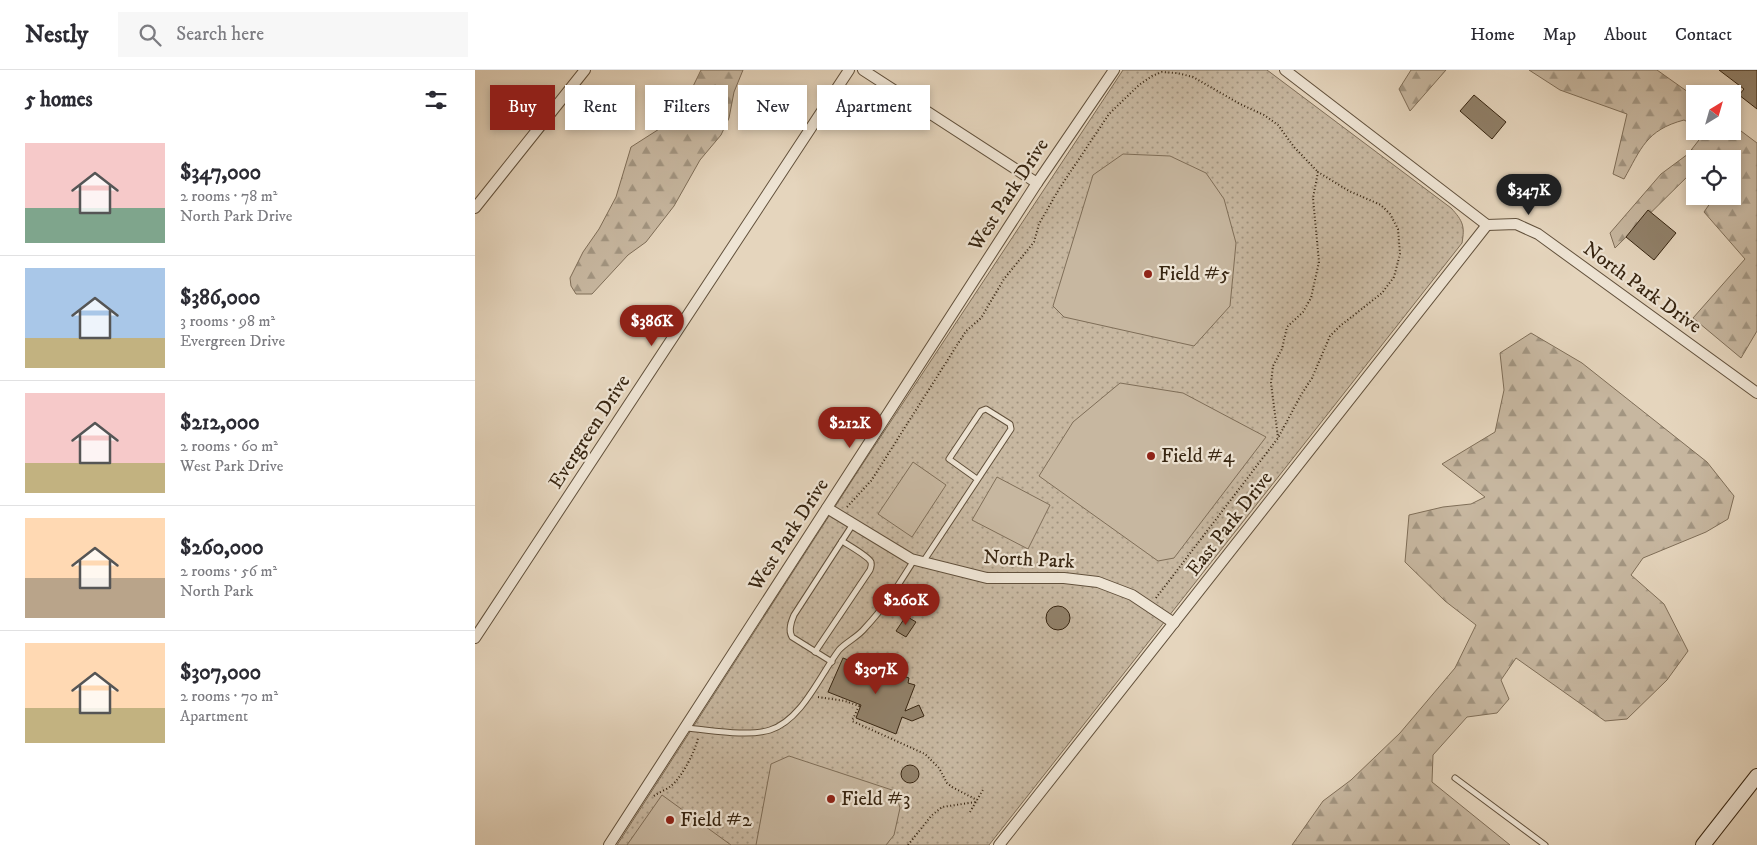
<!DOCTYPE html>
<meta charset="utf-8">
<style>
body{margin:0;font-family:"IM FELL DW Pica",serif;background:#f7f7f7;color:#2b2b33;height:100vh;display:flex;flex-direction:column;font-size:19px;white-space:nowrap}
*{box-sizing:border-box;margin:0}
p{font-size:16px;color:#7c7c81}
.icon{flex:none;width:28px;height:28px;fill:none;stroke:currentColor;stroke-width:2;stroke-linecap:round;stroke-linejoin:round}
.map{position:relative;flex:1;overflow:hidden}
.drawer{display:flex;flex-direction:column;background:#fff;width:475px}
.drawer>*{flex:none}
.banner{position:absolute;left:15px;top:15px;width:475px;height:45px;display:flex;gap:10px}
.needle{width:32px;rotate:37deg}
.tools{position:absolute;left:1211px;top:15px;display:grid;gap:10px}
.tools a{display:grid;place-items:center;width:55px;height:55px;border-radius:0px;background:#fff;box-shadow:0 2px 8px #0003;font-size:25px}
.price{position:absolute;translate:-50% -42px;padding:0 11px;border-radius:18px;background:#8f2418;color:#fff;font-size:16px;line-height:32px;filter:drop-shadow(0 1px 2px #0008)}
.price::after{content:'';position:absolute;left:50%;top:30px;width:15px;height:11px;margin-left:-8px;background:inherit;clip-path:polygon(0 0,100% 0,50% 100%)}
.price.on{background:#222;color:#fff}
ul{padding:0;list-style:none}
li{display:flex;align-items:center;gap:15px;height:125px;padding:0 25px}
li+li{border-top:1px solid #e1e1e2}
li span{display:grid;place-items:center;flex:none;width:140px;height:100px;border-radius:0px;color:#555}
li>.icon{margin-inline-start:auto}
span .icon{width:60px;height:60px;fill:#fffc;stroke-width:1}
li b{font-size:21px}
h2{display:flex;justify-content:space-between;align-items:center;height:60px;padding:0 25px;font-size:21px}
.pill{padding:0 18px;border-radius:0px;background:#fff;box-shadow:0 2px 8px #0003;font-size:18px;line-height:45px}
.pill.on{background:#8f2418;color:#fff}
header{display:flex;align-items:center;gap:30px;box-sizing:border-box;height:70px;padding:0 25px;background:#fff;border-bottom:1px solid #e1e1e2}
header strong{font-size:24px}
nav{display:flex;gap:28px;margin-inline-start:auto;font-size:18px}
.search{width:350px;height:45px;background:#f7f7f7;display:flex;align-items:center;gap:12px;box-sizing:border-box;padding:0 18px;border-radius:0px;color:#7c7c81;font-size:19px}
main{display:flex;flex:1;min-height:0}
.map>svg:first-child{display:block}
.forest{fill:url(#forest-firs);stroke:#7f6e58}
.park{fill:url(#park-dots);stroke:#7f6e58}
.pitch{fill:#c7b7a0;stroke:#7f6e58}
.building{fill:#91816a;stroke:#372511}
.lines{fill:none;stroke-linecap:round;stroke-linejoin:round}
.lane-casing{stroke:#62513c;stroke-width:7}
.street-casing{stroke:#62513c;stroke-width:12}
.secondary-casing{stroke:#372511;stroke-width:16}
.path{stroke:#372511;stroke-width:2;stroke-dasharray:1 2.5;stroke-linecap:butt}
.lane{stroke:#eee4d4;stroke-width:5}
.street{stroke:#eee4d4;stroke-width:10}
.secondary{stroke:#eee4d4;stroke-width:14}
.poi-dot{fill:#8f2418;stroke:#eee4d4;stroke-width:2}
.labels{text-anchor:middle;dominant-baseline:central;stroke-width:4.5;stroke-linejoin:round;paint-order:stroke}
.street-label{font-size:20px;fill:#372511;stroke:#eee4d4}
.poi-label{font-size:20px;fill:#372511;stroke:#eee4d4;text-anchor:start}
</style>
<header>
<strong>Nestly</strong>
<div class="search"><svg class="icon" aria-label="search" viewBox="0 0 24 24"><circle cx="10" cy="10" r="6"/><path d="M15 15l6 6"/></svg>Search here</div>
<nav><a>Home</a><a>Map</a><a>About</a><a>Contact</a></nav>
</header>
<main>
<section class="drawer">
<h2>5 homes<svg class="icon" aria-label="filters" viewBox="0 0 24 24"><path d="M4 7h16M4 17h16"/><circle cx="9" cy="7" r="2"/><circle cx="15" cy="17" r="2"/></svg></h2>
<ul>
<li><span style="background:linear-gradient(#f6c9c9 65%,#7fa58c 0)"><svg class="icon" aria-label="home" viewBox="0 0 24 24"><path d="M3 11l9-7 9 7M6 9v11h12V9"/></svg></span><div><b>$347,000</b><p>2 rooms · 78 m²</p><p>North Park Drive</p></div></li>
<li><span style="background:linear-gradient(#a9c7e8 70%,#c2b280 0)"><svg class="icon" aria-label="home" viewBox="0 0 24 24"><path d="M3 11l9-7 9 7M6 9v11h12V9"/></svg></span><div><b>$386,000</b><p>3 rooms · 98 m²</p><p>Evergreen Drive</p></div></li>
<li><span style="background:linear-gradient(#f6c9c9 70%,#c2b280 0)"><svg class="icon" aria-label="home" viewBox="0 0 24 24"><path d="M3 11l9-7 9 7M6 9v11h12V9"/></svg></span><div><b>$212,000</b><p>2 rooms · 60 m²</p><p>West Park Drive</p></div></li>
<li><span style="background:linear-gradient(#ffd9b3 60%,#b9a48a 0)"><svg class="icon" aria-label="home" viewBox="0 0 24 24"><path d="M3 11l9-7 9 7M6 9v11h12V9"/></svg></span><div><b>$260,000</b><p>2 rooms · 56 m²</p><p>North Park</p></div></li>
<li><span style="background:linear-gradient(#ffd9b3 65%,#c2b280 0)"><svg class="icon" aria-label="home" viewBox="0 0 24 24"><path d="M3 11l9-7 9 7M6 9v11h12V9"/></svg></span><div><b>$307,000</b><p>2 rooms · 70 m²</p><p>Apartment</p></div></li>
</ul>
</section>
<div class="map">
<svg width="1282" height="775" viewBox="0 0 1282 775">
<defs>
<pattern id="forest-firs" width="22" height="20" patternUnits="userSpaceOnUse" patternTransform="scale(1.25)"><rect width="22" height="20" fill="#c7b7a0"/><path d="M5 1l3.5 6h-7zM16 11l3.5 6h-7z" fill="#a29581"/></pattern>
<pattern id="park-dots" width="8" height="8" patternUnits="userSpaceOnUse" patternTransform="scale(1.25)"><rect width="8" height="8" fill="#c7b7a0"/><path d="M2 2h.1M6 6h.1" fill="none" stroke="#a29581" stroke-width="1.8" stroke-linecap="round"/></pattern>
</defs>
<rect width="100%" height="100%" fill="#e5d5bd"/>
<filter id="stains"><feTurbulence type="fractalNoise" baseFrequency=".004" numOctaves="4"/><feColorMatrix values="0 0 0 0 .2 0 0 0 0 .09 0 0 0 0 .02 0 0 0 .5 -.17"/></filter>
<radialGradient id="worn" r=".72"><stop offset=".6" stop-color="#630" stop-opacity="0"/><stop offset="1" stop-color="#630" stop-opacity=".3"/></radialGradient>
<g class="forest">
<path d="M 226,0 L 268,0 L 259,22 L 254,48 L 246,65 L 225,90 L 199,136 L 171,172 L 153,185 L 117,224 L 101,224 L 96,216 L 95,208 L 108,182 L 124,159 L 141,127 L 156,77 L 203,47 Z"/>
<path d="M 936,0 L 971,0 L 935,41 L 924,19 Z"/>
<path d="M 1054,0 L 1182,0 L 1220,27 L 1220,56 L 1209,50 C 1171,60 1166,79 1149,109 L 1138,104 L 1152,44 L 1085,20 Z"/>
<path d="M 1258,55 L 1282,73 L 1282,261 L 1266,288 L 1218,248 L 1270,189 L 1229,142 L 1240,126 L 1258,126 L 1258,89 L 1220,89 L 1220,99 L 1140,178 L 1135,163 L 1186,104 L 1213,84 L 1231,61 L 1258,61 Z"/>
<path d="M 1056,263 L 1107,293 L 1232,392 L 1259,426 L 1253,449 L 1231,462 L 1168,488 L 1156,505 L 1189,534 L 1213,581 L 1192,610 L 1152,649 L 1130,651 L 1041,588 L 1026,610 L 1034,629 L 1022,643 L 992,647 L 958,685 L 957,712 L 1035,775 L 817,775 L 848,731 L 876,710 L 925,663 L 980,598 L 1001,555 L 970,531 L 930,492 L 934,445 L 968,437 L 996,434 L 1010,427 L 967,394 L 1020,362 L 1029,320 L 1025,283 Z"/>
</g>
<path class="park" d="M 648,0 L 792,0 L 976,138 C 988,151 990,156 987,173 L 514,775 L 142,775 L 385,398 Z"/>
<g class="pitch">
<path d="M 648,84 L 695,86 L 731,103 L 749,129 L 761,173 L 755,236 L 719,276 L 589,247 L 578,236 L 618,105 Z"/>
<path d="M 645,313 L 708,323 L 791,367 L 699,488 L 683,491 L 564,406 L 598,352 Z"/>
<path d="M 438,392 L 471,415 L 437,467 L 403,444 Z"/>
<path d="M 522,407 L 575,435 L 553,479 L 497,450 Z"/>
<path d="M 314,686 L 420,721 L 425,738 L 419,765 L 411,775 L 281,775 L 296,694 Z"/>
<path d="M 187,725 L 256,775 L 152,775 Z"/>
</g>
<g class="building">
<path d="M 1244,0 L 1282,0 L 1282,39 L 1264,25 L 1269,19 Z"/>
<path d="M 999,25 L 1031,52 L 1017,69 L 985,41 Z"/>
<path d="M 1173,140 L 1201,163 L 1179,190 L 1151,167 Z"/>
<circle cx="583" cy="548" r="12"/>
<path d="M 431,546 L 441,552 L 431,567 L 421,561 Z"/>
<path d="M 368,588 L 419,608 L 421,603 L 434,608 L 433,613 L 440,615 L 430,641 L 444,635 L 449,646 L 437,651 L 427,647 L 421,664 L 381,648 L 386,635 L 353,622 Z"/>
<circle cx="435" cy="704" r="9"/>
</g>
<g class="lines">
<defs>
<g id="lane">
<path d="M 448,492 L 536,359 L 535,354 L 511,339 L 506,341 L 474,389 L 502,409"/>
<path d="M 340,582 L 395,500 C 396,497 397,495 396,492 C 393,486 373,475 367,471"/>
<path d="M 357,592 L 317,567 C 313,560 316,552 319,545 L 378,454"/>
<path d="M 211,658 C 236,660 272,667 295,660 C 327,650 345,605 364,580 C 371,572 383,567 390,558 C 410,537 424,514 439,490"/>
<path d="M 980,708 L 1070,775"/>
</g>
<g id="street">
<path d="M 388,0 L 562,113"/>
<path d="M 810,0 L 1012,155 L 1041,154 L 1063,164 L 1282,323"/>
<path d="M 0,138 L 110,0"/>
<path d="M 352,438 L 436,489 L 512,508 L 589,508 L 623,512 L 657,525 L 699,553"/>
<path d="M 0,568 L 374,0"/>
<path d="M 134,775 L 562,113 L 639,0"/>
<path d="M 524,775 L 1012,155"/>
</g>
<path id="secondary" d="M 1228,775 L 1282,706"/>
</defs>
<use href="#lane" class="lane-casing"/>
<use href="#street" class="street-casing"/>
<use href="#secondary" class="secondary-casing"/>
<g class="path">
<path d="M 372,437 L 396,411 L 491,261 L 506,248 L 529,209 L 559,172 L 564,154 L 584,119 L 634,44 L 664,15 L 677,6 L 687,2 L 702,3 L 718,7 L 765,34 L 789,45 L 803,55 L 819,77 L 843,102"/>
<path d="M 681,528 L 803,368 L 826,325 L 837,308 L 855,266 L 865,256 L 907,223 L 919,207 L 925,184 L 923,159 L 915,144 L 906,135 L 874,121 L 843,102 L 838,128 L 844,192 L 836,228 L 828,242 L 812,257 L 807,279 L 798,296 L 796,313 L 803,368"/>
<path d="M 343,627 L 370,631 L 384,636 L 377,651 L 450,684 L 464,698 L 472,713 L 477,717 L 502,730"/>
<path d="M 179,726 C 184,722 191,720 196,716 C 207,707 220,682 223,668"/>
<path d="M 495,742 L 509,718"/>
<path d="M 433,775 L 456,746 L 467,737 L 501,732"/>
</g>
<use href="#lane" class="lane"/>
<use href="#street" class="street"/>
<use href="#secondary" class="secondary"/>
</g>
<g class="poi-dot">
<circle cx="673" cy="204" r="5"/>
<circle cx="676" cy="386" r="5"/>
<circle cx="356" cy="729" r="5"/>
<circle cx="195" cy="750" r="5"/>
</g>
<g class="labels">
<g class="street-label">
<text transform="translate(534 125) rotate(-57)">West Park Drive</text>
<text transform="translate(1167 218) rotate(36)">North Park Drive</text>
<text transform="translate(115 362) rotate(-57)">Evergreen Drive</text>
<text transform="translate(755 454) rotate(-52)">East Park Drive</text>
<text transform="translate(314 465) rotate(-57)">West Park Drive</text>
<text transform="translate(554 490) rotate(3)">North Park</text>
</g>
<g class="poi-label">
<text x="683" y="204">Field #5</text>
<text x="686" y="386">Field #4</text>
<text x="366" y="729">Field #3</text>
<text x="205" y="750">Field #2</text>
</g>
</g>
<rect width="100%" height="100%" filter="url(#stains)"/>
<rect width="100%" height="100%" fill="url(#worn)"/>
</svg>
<div class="tools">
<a><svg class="needle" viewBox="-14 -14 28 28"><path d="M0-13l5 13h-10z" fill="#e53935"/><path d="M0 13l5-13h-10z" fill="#7c7c81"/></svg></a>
<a><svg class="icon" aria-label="locate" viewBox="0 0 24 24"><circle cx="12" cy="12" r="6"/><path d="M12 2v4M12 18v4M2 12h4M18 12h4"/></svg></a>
</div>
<b class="price on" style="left:1054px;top:146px">$347K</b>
<b class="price" style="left:177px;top:277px">$386K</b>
<b class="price" style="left:375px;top:379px">$212K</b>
<b class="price" style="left:431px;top:556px">$260K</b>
<b class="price" style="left:401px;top:625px">$307K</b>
<div class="banner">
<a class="pill on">Buy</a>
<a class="pill">Rent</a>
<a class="pill">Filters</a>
<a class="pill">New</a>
<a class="pill">Apartment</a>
</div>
</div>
</main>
